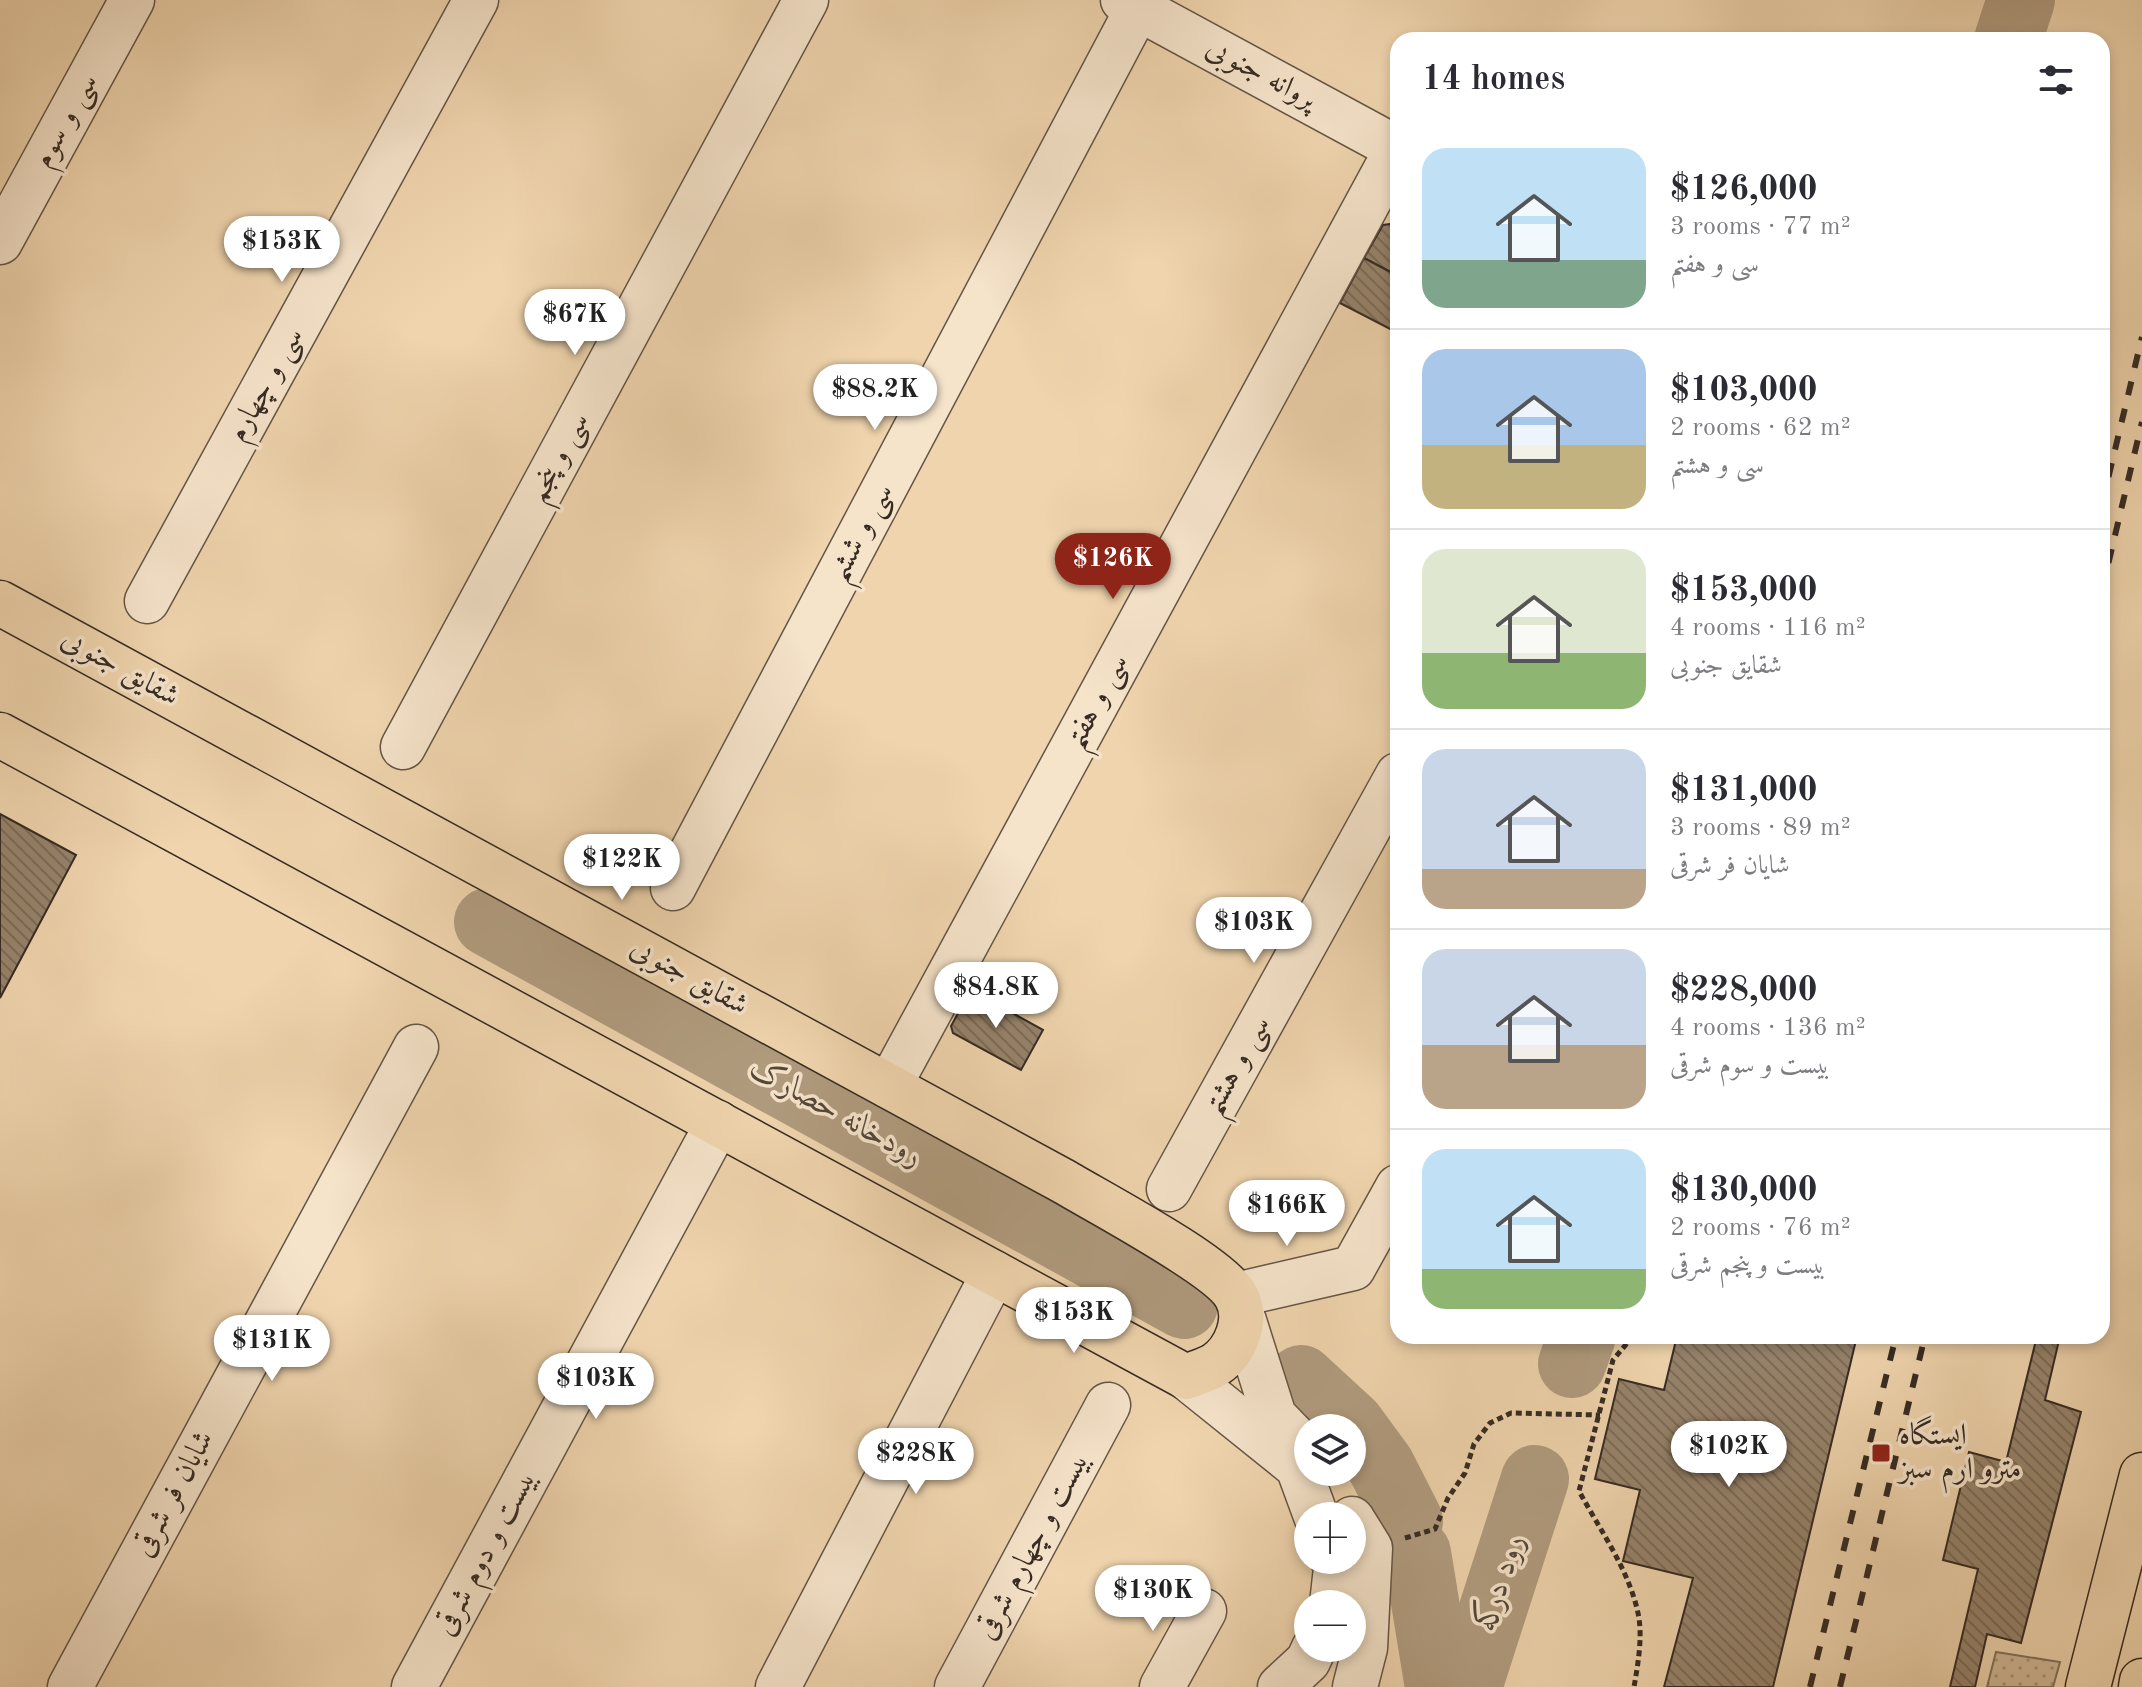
<!DOCTYPE html>
<meta charset="utf-8">
<style>
body{margin:0;font-family:"Old Standard TT",Amiri,serif;background:#f2f2f3;color:#2b2b33;height:100vh;display:flex;flex-direction:column;font-size:30px;white-space:nowrap}
*{box-sizing:border-box;margin:0}
p{font-size:26px;color:#7c7c81}
.icon{flex:none;width:44px;height:44px;fill:none;stroke:currentColor;stroke-width:2;stroke-linecap:round;stroke-linejoin:round}
.map{position:relative;flex:1;overflow:hidden}
.sheet{position:absolute;left:1390px;top:32px;width:720px;height:1312px;display:flex;flex-direction:column;background:#fff;border-radius:24px;box-shadow:0 4px 12px #0003}
.sheet>*{flex:none}
.tools{position:absolute;left:1294px;top:1414px;display:grid;gap:16px}
.tools a{display:grid;place-items:center;width:72px;height:72px;border-radius:50%;background:#fff;box-shadow:0 4px 12px #0003;font-size:40px}
.price{position:absolute;translate:-50% -68px;padding:0 18px;border-radius:28px;background:#fff;color:#222;font-size:26px;line-height:52px;filter:drop-shadow(0 2px 4px #0008)}
.price::after{content:'';position:absolute;left:50%;top:48px;width:24px;height:18px;margin-left:-12px;background:inherit;clip-path:polygon(0 0,100% 0,50% 100%)}
.price.active{background:#8f2418;color:#fff}
ul{padding:0;list-style:none}
li{display:flex;align-items:center;gap:24px;height:200px;padding:0 32px}
li+li{border-top:2px solid #e1e1e2}
li span{display:grid;place-items:center;flex:none;width:224px;height:160px;border-radius:24px;color:#555}
li>.icon{margin-inline-start:auto}
span .icon{width:96px;height:96px;fill:#fffc;stroke-width:1}
li b{font-size:34px}
h2{display:flex;justify-content:space-between;align-items:center;height:96px;padding:0 32px;font-size:34px}
.map>svg:first-child{display:block}
.grass{fill:url(#grass-dots);stroke:#83715c;stroke-width:2}
.lines{fill:none;stroke-linecap:round;stroke-linejoin:round}
.river{stroke:#b09b7e;stroke-width:68}
.building{fill:url(#building-back-hatch);stroke:#362b23;stroke-width:2}
.minor-casing{stroke:#645546;stroke-width:47}
.major-casing{stroke:#362b23;stroke-width:47}
.highway-casing{stroke:#362b23;stroke-width:47}
.path{stroke:#362b23;stroke-width:5;stroke-dasharray:6 4;stroke-linecap:butt}
.minor{stroke:#f5e3ca;stroke-width:44}
.major{stroke:#efd4ad;stroke-width:44}
.highway{stroke:#efd4ad;stroke-width:44}
.rail{stroke:#362b23;stroke-width:6;stroke-dasharray:14 14;stroke-linecap:butt}
.poi-dot{fill:#8f2418;stroke:#f5e3ca;stroke-width:3}
.labels{text-anchor:middle;dominant-baseline:central;stroke-width:7;stroke-linejoin:round;paint-order:stroke}
.street-label{font-size:30px;fill:#362b23;stroke:#f5e3ca}
.poi-label{font-size:30px;fill:#362b23;stroke:#f5e3ca;text-anchor:start}
.water-label{font-size:32px;font-style:italic;fill:#54473a;stroke:#f5e3ca}
</style>
<div class="map">
<svg width="2142" height="1687" viewBox="0 0 2142 1687">
<defs>
<pattern id="grass-dots" width="8" height="8" patternUnits="userSpaceOnUse" patternTransform="scale(2)"><rect width="8" height="8" fill="#d0b796"/><path d="M2 2h.1M6 6h.1" fill="none" stroke="#aa957a" stroke-width="1.8" stroke-linecap="round"/></pattern>
<pattern id="building-back-hatch" width="6" height="6" patternUnits="userSpaceOnUse" patternTransform="scale(2)"><rect width="6" height="6" fill="#96836b"/><path d="M-1 5l2 2M0 0l6 6M5-1l2 2" fill="none" stroke="#7b6b58"/></pattern>
</defs>
<rect width="100%" height="100%" fill="#efd4ad"/>
<filter id="stains"><feTurbulence type="fractalNoise" baseFrequency=".0025" numOctaves="4"/><feColorMatrix values="0 0 0 0 .2 0 0 0 0 .09 0 0 0 0 .02 0 0 0 .5 -.17"/></filter>
<radialGradient id="worn" r=".72"><stop offset=".6" stop-color="#630" stop-opacity="0"/><stop offset="1" stop-color="#630" stop-opacity=".3"/></radialGradient>
<path class="grass" d="M 1996,1652 L 2060,1662 L 2053,1687 L 1987,1687 Z"/>
<g class="lines">
<g class="river">
<path d="M 2008,40 L 2021,0"/>
<path d="M 488,922 L 1184,1305"/>
<path d="M 1572,1364 L 1582,1336"/>
<path d="M 1301,1379 L 1351,1425 L 1381,1466 L 1409,1521"/>
<path d="M 1417,1553 L 1439,1687"/>
<path d="M 1468,1687 L 1535,1479"/>
</g>
</g>
<g class="building">
<path d="M 1398,223 L 1398,276 L 1364,258 L 1383,225 Z"/>
<path d="M 1364,258 L 1398,276 L 1398,333 L 1340,303 Z"/>
<path d="M 0,814 L 76,855 L 0,998 Z"/>
<path d="M 971,990 L 1043,1030 L 1021,1070 L 953,1033 L 951,1026 Z"/>
<path d="M 1677,1336 L 1857,1336 L 1773,1687 L 1664,1687 L 1693,1578 L 1623,1561 L 1640,1490 L 1595,1479 L 1619,1379 L 1664,1390 Z"/>
<path d="M 2037,1336 L 2060,1336 L 2045,1400 L 2081,1412 L 2021,1643 L 1987,1634 L 1975,1687 L 1950,1687 L 1978,1569 L 1943,1560 L 1969,1452 L 2006,1462 Z"/>
</g>
<g class="lines">
<defs>
<g id="minor">
<path d="M 1123,0 L 1398,149"/>
<path d="M 0,242 L 132,0"/>
<path d="M 147,601 L 476,0"/>
<path d="M 403,747 L 806,0"/>
<path d="M 673,888 L 1138,8"/>
<path d="M 889,1086 L 1397,149"/>
<path d="M 1169,1189 L 1398,775"/>
<path d="M 1236,1295 L 1353,1268 L 1398,1187"/>
<path d="M 1243,1318 L 1274,1416 L 1306,1449"/>
<path d="M 1186,1377 L 1298,1467 L 1316,1516"/>
<path d="M 1352,1519 L 1370,1548 L 1365,1648 L 1355,1687"/>
<path d="M 1332,1604 L 1336,1568 L 1333,1560"/>
<path d="M 70,1687 L 416,1047"/>
<path d="M 414,1687 L 718,1123"/>
<path d="M 778,1687 L 994,1273"/>
<path d="M 957,1687 L 1108,1405"/>
<path d="M 1162,1687 L 1204,1611"/>
<path d="M 1280,1687 L 1308,1661 L 1314,1648"/>
</g>
<path id="major" d="M 0,603 L 1063,1181 C 1098,1202 1220,1266 1236,1296 C 1249,1319 1236,1351 1215,1365 C 1207,1370 1195,1373 1186,1377 L 0,735"/>
<g id="highway">
<path d="M 2088,1687 L 2142,1475"/>
<path d="M 2141,1687 L 2142,1681"/>
</g>
</defs>
<use href="#minor" class="minor-casing"/>
<use href="#major" class="major-casing"/>
<use href="#highway" class="highway-casing"/>
<g class="path">
<path d="M 1633,1336 L 1613,1360 L 1579,1491 C 1600,1530 1629,1570 1638,1613 C 1643,1636 1638,1664 1634,1687"/>
<path d="M 1405,1538 L 1435,1529 L 1448,1498 L 1465,1473 L 1474,1444 L 1490,1423 L 1511,1413 L 1600,1415"/>
</g>
<use href="#minor" class="minor"/>
<use href="#major" class="major"/>
<use href="#highway" class="highway"/>
<g class="rail">
<path d="M 2102,504 L 2142,337"/>
<path d="M 2102,590 L 2142,422"/>
<path d="M 1810,1687 L 1896,1336"/>
<path d="M 1840,1687 L 1925,1336"/>
</g>
</g>
<rect class="poi-dot" x="1871" y="1443" width="20" height="20" rx="4"/>
<g class="labels">
<g class="street-label">
<text transform="translate(1261 74) rotate(28)">پروانه جنوبی</text>
<text transform="translate(66 121) rotate(-61)">سی و سوم</text>
<text transform="translate(266 385) rotate(-61)">سی و چهارم</text>
<text transform="translate(559 458) rotate(-62)">سی و پنجم</text>
<text transform="translate(861 533) rotate(-62)">سی و ششم</text>
<text transform="translate(120 668) rotate(29)">شقایق جنوبی</text>
<text transform="translate(1097 702) rotate(-62)">سی و هفتم</text>
<text transform="translate(689 977) rotate(29)">شقایق جنوبی</text>
<text transform="translate(1237 1066) rotate(-61)">سی و هشتم</text>
<text transform="translate(174 1494) rotate(-62)">شایان فر شرقی</text>
<text transform="translate(1033 1546) rotate(-62)">بیست و چهارم شرقی</text>
<text transform="translate(486 1553) rotate(-62)">بیست و دوم شرقی</text>
</g>
<g class="poi-label">
<text x="1899" y="1436">ایستگاه<tspan x="1899" dy="34">مترو ارم سبز</tspan></text>
</g>
<g class="water-label">
<text transform="translate(836 1113) rotate(29)">رودخانه حصارک</text>
<text transform="translate(1501 1583) rotate(-72)">رود درکه</text>
</g>
</g>
<rect width="100%" height="100%" filter="url(#stains)"/>
<rect width="100%" height="100%" fill="url(#worn)"/>
</svg>
<div class="tools">
<a><svg class="icon" aria-label="layers" viewBox="0 0 24 24"><path d="M12 4l9 5-9 5-9-5zM3 14l9 5 9-5"/></svg></a>
<a>+</a>
<a>−</a>
</div>
<b class="price" style="left:282px;top:284px">$153K</b>
<b class="price" style="left:575px;top:357px">$67K</b>
<b class="price" style="left:875px;top:432px">$88.2K</b>
<b class="price active" style="left:1113px;top:601px">$126K</b>
<b class="price" style="left:622px;top:902px">$122K</b>
<b class="price" style="left:1254px;top:965px">$103K</b>
<b class="price" style="left:996px;top:1030px">$84.8K</b>
<b class="price" style="left:1287px;top:1248px">$166K</b>
<b class="price" style="left:1074px;top:1355px">$153K</b>
<b class="price" style="left:272px;top:1383px">$131K</b>
<b class="price" style="left:596px;top:1421px">$103K</b>
<b class="price" style="left:1729px;top:1489px">$102K</b>
<b class="price" style="left:916px;top:1496px">$228K</b>
<b class="price" style="left:1153px;top:1633px">$130K</b>
<section class="sheet">
<h2>14 homes<svg class="icon" aria-label="filters" viewBox="0 0 24 24"><path d="M4 7h16M4 17h16"/><circle cx="9" cy="7" r="2"/><circle cx="15" cy="17" r="2"/></svg></h2>
<ul>
<li><span style="background:linear-gradient(#bfe0f5 70%,#7fa58c 0)"><svg class="icon" aria-label="home" viewBox="0 0 24 24"><path d="M3 11l9-7 9 7M6 9v11h12V9"/></svg></span><div><b>$126,000</b><p>3 rooms · 77 m²</p><p>سی و هفتم</p></div></li>
<li><span style="background:linear-gradient(#a9c7e8 60%,#c2b280 0)"><svg class="icon" aria-label="home" viewBox="0 0 24 24"><path d="M3 11l9-7 9 7M6 9v11h12V9"/></svg></span><div><b>$103,000</b><p>2 rooms · 62 m²</p><p>سی و هشتم</p></div></li>
<li><span style="background:linear-gradient(#dfe7d0 65%,#8fb573 0)"><svg class="icon" aria-label="home" viewBox="0 0 24 24"><path d="M3 11l9-7 9 7M6 9v11h12V9"/></svg></span><div><b>$153,000</b><p>4 rooms · 116 m²</p><p>شقایق جنوبی</p></div></li>
<li><span style="background:linear-gradient(#c9d6e8 75%,#b9a48a 0)"><svg class="icon" aria-label="home" viewBox="0 0 24 24"><path d="M3 11l9-7 9 7M6 9v11h12V9"/></svg></span><div><b>$131,000</b><p>3 rooms · 89 m²</p><p>شایان فر شرقی</p></div></li>
<li><span style="background:linear-gradient(#c9d6e8 60%,#b9a48a 0)"><svg class="icon" aria-label="home" viewBox="0 0 24 24"><path d="M3 11l9-7 9 7M6 9v11h12V9"/></svg></span><div><b>$228,000</b><p>4 rooms · 136 m²</p><p>بیست و سوم شرقی</p></div></li>
<li><span style="background:linear-gradient(#bfe0f5 75%,#8fb573 0)"><svg class="icon" aria-label="home" viewBox="0 0 24 24"><path d="M3 11l9-7 9 7M6 9v11h12V9"/></svg></span><div><b>$130,000</b><p>2 rooms · 76 m²</p><p>بیست و پنجم شرقی</p></div></li>
</ul>
</section>
</div>
